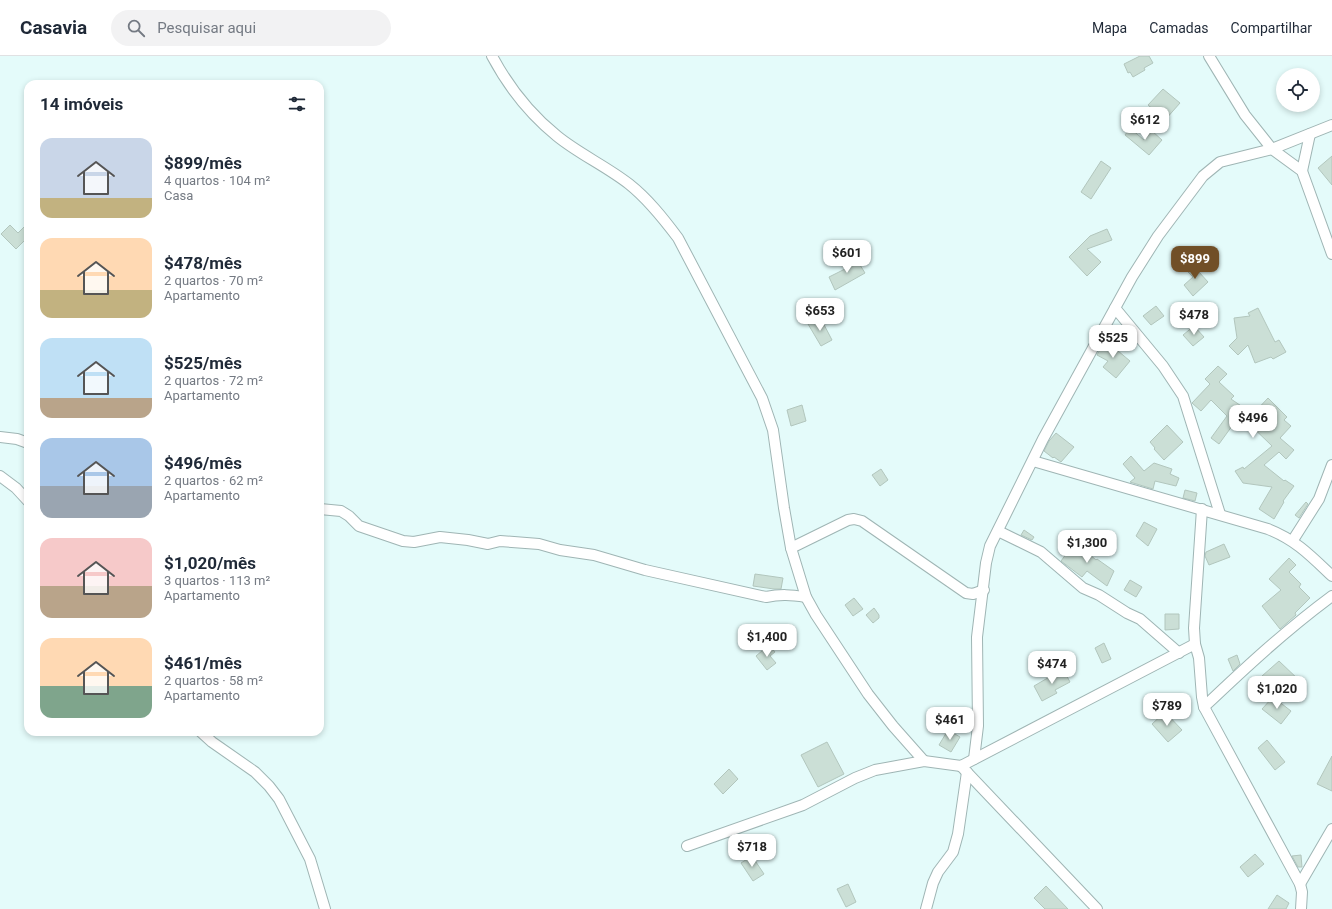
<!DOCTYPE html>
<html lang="pt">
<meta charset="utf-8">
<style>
body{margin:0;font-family:Roboto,sans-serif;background:#f2f2f3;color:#1f2937;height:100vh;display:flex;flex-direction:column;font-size:15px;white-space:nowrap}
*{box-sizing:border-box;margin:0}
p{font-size:13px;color:#747a83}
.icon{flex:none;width:22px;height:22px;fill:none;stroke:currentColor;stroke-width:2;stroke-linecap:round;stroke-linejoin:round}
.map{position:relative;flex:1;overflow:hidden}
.side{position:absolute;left:24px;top:24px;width:300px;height:656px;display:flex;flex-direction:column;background:#fff;border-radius:12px;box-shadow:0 2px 6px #0003}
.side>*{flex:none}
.fabs{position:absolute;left:1276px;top:12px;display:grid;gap:8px}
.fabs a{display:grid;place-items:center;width:44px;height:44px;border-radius:50%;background:#fff;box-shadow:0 2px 6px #0003;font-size:20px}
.price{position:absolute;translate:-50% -34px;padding:0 9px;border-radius:8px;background:#fff;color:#222;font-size:13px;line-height:26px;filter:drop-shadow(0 1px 2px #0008)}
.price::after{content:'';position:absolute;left:50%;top:24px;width:12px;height:9px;margin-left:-6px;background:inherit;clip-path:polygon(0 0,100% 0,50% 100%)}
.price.on{background:#714f27;color:#fff}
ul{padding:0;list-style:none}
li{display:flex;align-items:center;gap:12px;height:100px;padding:0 16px}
li span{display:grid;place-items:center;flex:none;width:112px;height:80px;border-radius:12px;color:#555}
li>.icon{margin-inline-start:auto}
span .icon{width:48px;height:48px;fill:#fffc;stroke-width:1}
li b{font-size:17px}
h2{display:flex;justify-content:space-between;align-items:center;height:48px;padding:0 16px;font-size:17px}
header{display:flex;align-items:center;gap:24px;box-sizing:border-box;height:56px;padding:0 20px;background:#fff;border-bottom:1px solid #e0e1e3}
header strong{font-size:19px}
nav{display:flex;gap:22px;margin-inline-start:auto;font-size:14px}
.search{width:280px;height:36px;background:#f2f2f3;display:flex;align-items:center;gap:10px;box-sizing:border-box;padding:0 14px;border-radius:22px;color:#747a83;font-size:15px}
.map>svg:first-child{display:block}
.building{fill:#cbdfd6;stroke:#b2c6bd}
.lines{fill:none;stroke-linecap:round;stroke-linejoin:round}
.minor-casing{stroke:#9fb5b4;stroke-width:12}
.minor{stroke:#fff;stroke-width:10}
</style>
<header>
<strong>Casavia</strong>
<div class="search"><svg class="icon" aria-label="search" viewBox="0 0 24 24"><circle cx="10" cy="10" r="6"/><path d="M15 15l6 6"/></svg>Pesquisar aqui</div>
<nav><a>Mapa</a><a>Camadas</a><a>Compartilhar</a></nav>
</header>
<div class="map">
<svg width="1332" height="853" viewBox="0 0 1332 853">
<rect width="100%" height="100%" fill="#e4fbfa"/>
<g class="building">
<path d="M 1140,0 L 1149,0 L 1153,7 L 1144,12 L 1145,14 L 1133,21 L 1130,16 L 1128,17 L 1124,8 Z"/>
<path d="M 1163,33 L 1180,47 L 1165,64 L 1148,49 Z"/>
<path d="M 1130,72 L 1144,84 L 1152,75 L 1162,84 L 1149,99 L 1125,79 Z"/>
<path d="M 1332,100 L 1332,129 L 1318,112 Z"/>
<path d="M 1101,105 L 1111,112 L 1091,143 L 1081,136 Z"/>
<path d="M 28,167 L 28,181 L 16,193 L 1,178 L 10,169 L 18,177 Z"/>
<path d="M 1107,173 L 1112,184 L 1087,193 L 1101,206 L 1087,220 L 1069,201 L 1090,180 Z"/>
<path d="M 855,201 L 865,217 L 835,234 L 829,221 L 845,213 L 842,210 Z"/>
<path d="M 1190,206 L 1208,226 L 1193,240 L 1184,229 L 1193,221 L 1184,212 Z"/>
<path d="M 1156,250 L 1164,260 L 1151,269 L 1143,260 Z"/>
<path d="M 1258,252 L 1275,286 L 1279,284 L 1286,296 L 1273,303 L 1271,301 L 1255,307 L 1248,289 L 1238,299 L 1229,290 L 1237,282 L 1234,262 L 1250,260 L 1248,257 Z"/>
<path d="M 820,261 L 832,284 L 821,290 L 808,268 Z"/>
<path d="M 1194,270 L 1204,281 L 1193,290 L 1183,279 Z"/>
<path d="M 1105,284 L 1130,305 L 1116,322 L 1103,311 L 1108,305 L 1097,299 Z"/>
<path d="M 1218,310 L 1227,318 L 1219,326 L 1234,340 L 1231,343 L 1253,358 L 1268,342 L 1287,361 L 1284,364 L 1291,370 L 1280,382 L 1294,394 L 1286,403 L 1279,396 L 1264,409 L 1284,425 L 1285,424 L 1294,430 L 1283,445 L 1284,446 L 1274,463 L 1259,453 L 1272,431 L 1243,427 L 1235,415 L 1243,411 L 1244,413 L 1272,390 L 1240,359 L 1219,388 L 1211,382 L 1227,360 L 1211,344 L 1201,355 L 1192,347 L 1210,328 L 1205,323 Z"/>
<path d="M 802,349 L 806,365 L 791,370 L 787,354 Z"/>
<path d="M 1167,369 L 1183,386 L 1164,404 L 1154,393 L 1155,392 L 1150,386 Z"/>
<path d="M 1056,377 L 1074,391 L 1061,406 L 1054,401 L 1053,402 L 1044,395 L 1049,385 Z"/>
<path d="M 1131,400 L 1144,415 L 1154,407 L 1172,413 L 1170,418 L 1179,422 L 1176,430 L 1155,425 L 1153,433 L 1130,426 L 1135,422 L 1123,408 Z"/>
<path d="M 881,413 L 888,424 L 880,430 L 872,419 Z"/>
<path d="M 1185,434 L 1197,437 L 1195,445 L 1183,442 Z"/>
<path d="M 1306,446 L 1308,448 L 1299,462 L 1295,459 Z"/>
<path d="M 1144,466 L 1157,473 L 1148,490 L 1136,480 Z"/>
<path d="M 1024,474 L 1034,481 L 1032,484 L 1021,479 Z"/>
<path d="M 1075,486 L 1096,504 L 1097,503 L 1114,515 L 1107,530 L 1087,515 L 1082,521 L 1061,505 Z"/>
<path d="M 1224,488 L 1230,501 L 1209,509 L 1205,500 L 1206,496 Z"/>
<path d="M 1289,502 L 1296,509 L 1289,516 L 1301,528 L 1299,531 L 1310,542 L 1295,557 L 1296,559 L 1280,573 L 1262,550 L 1281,534 L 1269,523 Z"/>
<path d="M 755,518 L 783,522 L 781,533 L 774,533 L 753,530 Z"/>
<path d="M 1130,524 L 1142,531 L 1136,541 L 1124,534 Z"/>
<path d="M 854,542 L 863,553 L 853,560 L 845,549 Z"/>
<path d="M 874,552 L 879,559 L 879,562 L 873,567 L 866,559 Z"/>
<path d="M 1165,558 L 1179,558 L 1179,573 L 1165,574 Z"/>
<path d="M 1104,587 L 1111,603 L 1102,607 L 1095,592 Z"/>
<path d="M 769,589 L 775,596 L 770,600 L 776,607 L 767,614 L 756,600 Z"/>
<path d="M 1237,599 L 1240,608 L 1233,615 L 1228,603 Z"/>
<path d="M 1279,605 L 1300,625 L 1283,642 L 1262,620 Z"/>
<path d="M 1063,613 L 1070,626 L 1055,634 L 1057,637 L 1042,645 L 1034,630 Z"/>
<path d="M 1273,641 L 1291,655 L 1281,668 L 1262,653 Z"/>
<path d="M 1165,656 L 1182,674 L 1168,686 L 1152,668 Z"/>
<path d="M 948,674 L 960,681 L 951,696 L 939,689 Z"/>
<path d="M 1267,684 L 1285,706 L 1275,714 L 1258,692 Z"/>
<path d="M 827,686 L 844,718 L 818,731 L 801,699 Z"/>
<path d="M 1332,700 L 1332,735 L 1317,728 Z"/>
<path d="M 729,713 L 738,723 L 723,738 L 714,728 Z"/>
<path d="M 1255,798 L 1264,808 L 1248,821 L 1240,811 Z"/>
<path d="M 1301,799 L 1302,811 L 1298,811 L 1292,800 Z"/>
<path d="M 752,800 L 764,818 L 753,825 L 741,807 Z"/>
<path d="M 848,828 L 856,846 L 846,851 L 837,833 Z"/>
<path d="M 1046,830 L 1068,853 L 1045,853 L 1034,842 Z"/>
<path d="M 1277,839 L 1289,847 L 1286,853 L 1268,853 Z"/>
</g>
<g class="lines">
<defs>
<g id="minor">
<path d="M 492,0 C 508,30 531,59 557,80 C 579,98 606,110 629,128 C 648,143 663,162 678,182 L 762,342 L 773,374 L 784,452 L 791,492 L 806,541 L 816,559 L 868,638 L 893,670 L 924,705"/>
<path d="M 1209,0 L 1245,59 L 1272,93 L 1302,115 L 1332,198"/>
<path d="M 1302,115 L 1310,78"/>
<path d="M 1115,252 L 1163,310 L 1183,340 L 1220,458"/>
<path d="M 0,381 L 17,383 L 28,387"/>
<path d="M 1033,405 L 1268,473 C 1296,484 1311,500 1332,520"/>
<path d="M 0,420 L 16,432 L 28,445"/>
<path d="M 320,453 L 341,455 L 349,460 L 359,470 L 403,485 L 414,486 L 440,481 L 468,484 L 488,488 L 500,485 L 539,488 L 560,494 L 594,499 L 645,514 L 766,541 C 781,538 791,539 806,541"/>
<path d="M 1202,453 L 1194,572 L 1195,588 L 1199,602 L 1202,641 L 1204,651 L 1300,828 L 1302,836 L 1301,853"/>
<path d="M 998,475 L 1041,496 L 1083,532 L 1099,539 L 1127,557 L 1140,563 L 1179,597"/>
<path d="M 1293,484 L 1319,443 L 1332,409"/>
<path d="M 791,492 L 848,464 L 854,463 L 862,465 L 966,537 L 973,538 L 984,534"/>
<path d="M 1204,651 C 1245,612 1286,574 1332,540"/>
<path d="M 201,676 L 212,686 L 255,716 L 269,730 L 279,743 L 310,803 L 325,853"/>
<path d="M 974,703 L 978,670 L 977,581 L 986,507 L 990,490 L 1043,383 L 1132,221 L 1158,180 L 1203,120 L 1220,106 L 1272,93 L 1332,69"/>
<path d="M 961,710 L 1097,853"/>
<path d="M 687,790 L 803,749 L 855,722 L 875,714 L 924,705 L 961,710 L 1195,588"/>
<path d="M 1300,828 L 1332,773"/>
<path d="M 926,853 L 933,827 L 938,816 L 953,796 L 958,778 L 967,716"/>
</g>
</defs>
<use href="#minor" class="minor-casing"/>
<use href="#minor" class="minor"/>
</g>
</svg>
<div class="fabs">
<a><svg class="icon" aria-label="locate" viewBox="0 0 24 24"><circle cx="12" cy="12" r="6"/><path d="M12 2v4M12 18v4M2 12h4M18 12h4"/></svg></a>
</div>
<b class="price" style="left:1145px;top:85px">$612</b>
<b class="price" style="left:847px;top:218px">$601</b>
<b class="price on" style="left:1195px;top:224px">$899</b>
<b class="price" style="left:820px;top:276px">$653</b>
<b class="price" style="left:1194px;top:280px">$478</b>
<b class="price" style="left:1113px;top:303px">$525</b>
<b class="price" style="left:1253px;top:383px">$496</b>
<b class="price" style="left:1087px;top:508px">$1,300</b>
<b class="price" style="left:767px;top:602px">$1,400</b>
<b class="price" style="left:1052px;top:629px">$474</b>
<b class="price" style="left:1277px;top:654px">$1,020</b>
<b class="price" style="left:1167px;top:671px">$789</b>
<b class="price" style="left:950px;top:685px">$461</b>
<b class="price" style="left:752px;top:812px">$718</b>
<section class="side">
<h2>14 imóveis<svg class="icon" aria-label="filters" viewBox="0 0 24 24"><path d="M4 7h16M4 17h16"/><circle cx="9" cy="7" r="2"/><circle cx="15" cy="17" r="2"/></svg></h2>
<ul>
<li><span style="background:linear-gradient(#c9d6e8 75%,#c2b280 0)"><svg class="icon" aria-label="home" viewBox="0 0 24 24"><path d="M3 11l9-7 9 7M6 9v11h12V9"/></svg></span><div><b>$899/mês</b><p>4 quartos · 104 m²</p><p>Casa</p></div></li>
<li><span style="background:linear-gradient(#ffd9b3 65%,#c2b280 0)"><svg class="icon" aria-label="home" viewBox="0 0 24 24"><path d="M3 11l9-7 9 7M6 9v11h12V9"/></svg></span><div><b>$478/mês</b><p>2 quartos · 70 m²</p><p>Apartamento</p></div></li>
<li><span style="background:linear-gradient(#bfe0f5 75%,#b9a48a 0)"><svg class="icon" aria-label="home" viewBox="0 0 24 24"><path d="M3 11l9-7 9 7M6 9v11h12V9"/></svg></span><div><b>$525/mês</b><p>2 quartos · 72 m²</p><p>Apartamento</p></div></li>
<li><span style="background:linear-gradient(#a9c7e8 60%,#9aa5b1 0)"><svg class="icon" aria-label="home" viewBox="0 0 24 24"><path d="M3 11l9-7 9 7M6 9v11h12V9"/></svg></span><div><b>$496/mês</b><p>2 quartos · 62 m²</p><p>Apartamento</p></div></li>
<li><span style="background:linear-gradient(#f6c9c9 60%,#b9a48a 0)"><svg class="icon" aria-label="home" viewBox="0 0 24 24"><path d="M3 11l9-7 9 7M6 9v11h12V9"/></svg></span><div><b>$1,020/mês</b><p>3 quartos · 113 m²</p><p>Apartamento</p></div></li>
<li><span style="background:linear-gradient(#ffd9b3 60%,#7fa58c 0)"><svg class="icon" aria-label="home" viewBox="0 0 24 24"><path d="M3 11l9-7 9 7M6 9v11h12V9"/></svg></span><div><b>$461/mês</b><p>2 quartos · 58 m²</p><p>Apartamento</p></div></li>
</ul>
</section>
</div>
